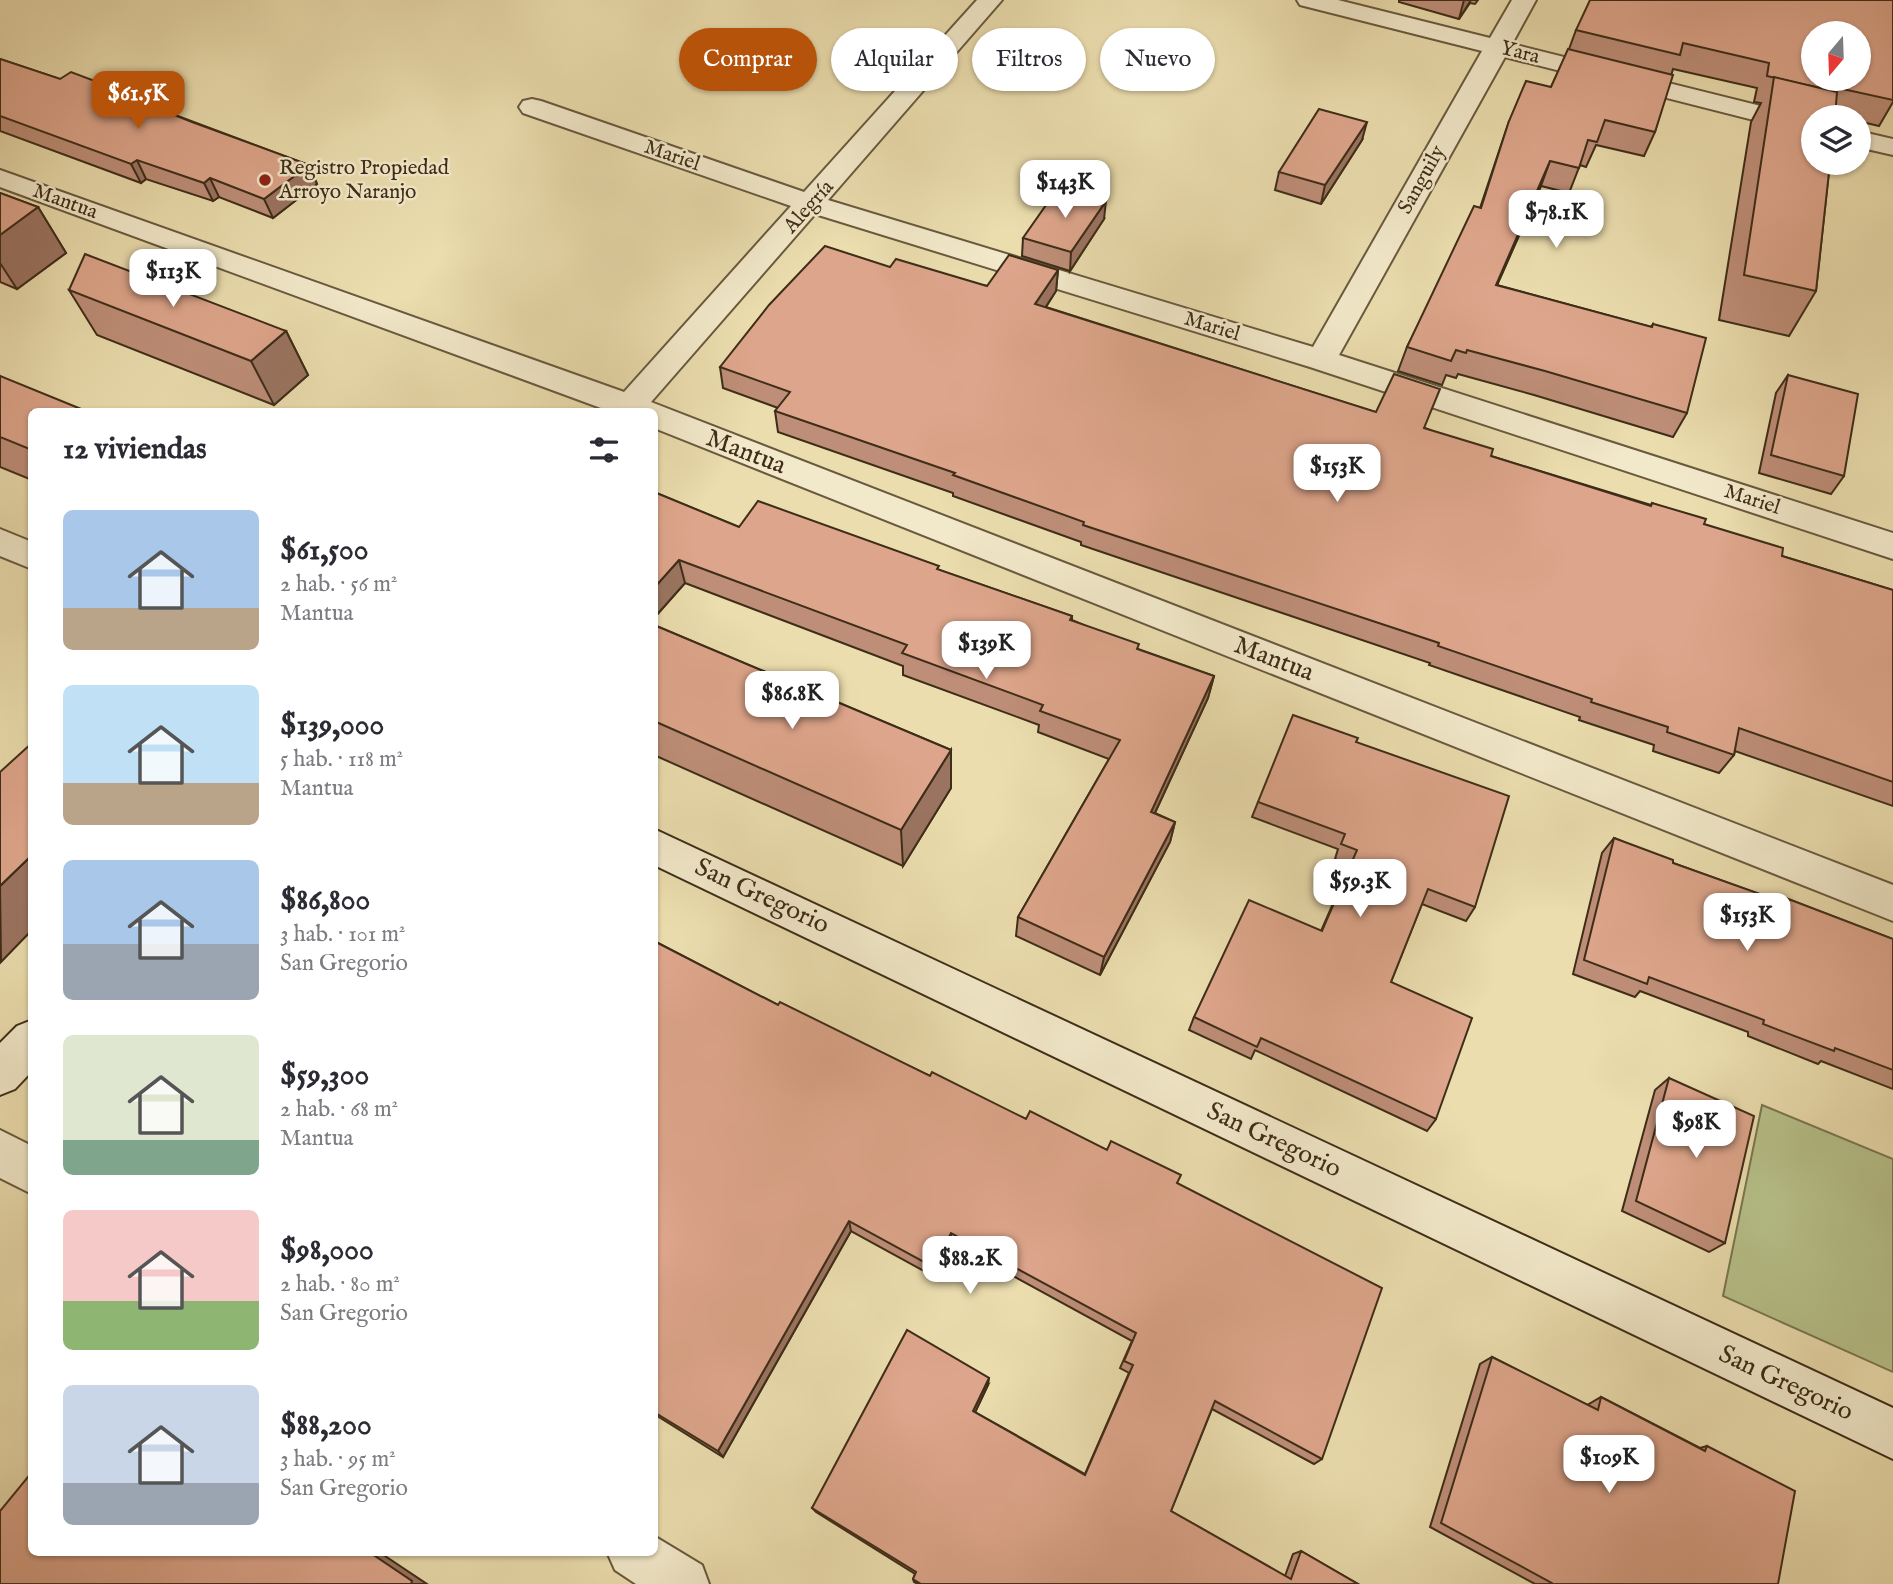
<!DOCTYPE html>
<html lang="es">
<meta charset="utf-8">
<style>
body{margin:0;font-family:"IM FELL English",serif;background:#f2f2f3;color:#2b2b33;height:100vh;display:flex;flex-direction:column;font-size:26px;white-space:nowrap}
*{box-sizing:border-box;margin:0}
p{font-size:23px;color:#7c7c81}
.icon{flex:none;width:38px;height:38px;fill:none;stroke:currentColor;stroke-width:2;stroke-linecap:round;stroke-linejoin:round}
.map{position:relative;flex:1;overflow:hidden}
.sheet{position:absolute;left:28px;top:408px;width:630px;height:1148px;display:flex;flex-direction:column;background:#fff;border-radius:10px;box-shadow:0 2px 5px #0004}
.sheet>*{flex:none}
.hud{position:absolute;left:679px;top:28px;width:665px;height:63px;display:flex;gap:14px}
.needle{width:46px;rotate:199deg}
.buttons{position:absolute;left:1801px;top:21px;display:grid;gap:14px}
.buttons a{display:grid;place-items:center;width:70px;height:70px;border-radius:50%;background:#fff;box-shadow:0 2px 5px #0004;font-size:35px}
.price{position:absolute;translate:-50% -60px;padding:0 16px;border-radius:14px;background:#fff;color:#222;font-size:23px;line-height:46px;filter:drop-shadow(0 2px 4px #0008)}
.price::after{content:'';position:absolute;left:50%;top:42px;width:21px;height:16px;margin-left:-10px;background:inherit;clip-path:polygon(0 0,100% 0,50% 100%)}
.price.on{background:#b45309;color:#fff}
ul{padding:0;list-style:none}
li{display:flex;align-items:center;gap:21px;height:175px;padding:0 35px}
li span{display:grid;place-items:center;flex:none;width:196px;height:140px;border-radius:10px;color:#555}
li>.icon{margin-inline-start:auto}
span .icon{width:84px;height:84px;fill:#fffc;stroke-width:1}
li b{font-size:30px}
h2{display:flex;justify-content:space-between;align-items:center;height:84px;padding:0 35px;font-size:30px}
.chip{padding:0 24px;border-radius:32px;background:#fff;box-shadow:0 2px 5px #0004;font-size:24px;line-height:63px}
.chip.on{background:#b45309;color:#fff}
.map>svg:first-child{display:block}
.green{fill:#b7c18a;stroke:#7a7751;stroke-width:2}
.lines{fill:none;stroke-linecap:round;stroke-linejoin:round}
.street-casing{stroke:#69593e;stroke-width:4}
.secondary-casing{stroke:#3e2d18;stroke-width:4}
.street{fill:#f2e9ca;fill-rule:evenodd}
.secondary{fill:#f2e9ca;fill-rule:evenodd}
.wall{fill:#be8e78;stroke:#3e2d18;stroke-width:2}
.shaded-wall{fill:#9b7461;stroke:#3e2d18;stroke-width:2}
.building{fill:#dda58b;stroke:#3e2d18;stroke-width:2;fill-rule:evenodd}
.poi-dot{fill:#8f2418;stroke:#f2e9ca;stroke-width:2.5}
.labels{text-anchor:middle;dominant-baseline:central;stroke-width:5;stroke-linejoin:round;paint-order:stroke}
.far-street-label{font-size:21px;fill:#3e2d18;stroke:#f2e9ca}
.far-poi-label{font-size:21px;fill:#3e2d18;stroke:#f2e9ca;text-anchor:start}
.street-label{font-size:26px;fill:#3e2d18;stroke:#f2e9ca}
</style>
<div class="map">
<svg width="1893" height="1584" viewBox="0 0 1893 1584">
<rect width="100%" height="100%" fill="#ebddae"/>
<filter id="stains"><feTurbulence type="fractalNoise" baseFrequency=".00286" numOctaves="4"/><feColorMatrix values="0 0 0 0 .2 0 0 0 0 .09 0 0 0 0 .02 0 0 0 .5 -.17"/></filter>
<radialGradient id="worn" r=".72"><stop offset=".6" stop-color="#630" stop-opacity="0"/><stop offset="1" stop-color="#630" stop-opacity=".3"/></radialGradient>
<path class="green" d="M 1762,1105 L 1893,1159 L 1893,1372 L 1723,1296 Z"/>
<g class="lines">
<defs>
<g id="street">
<path d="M 977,0 L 1002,0 L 828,200 L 1313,347 L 1482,51 L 1300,5 L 1297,0 L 1338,0 L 1490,38 L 1512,0 L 1536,0 L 1512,44 L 1813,119 L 1813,135 L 1505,57 L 1339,355 L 1893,533 L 1893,559 L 1310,367 L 815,214 L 651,402 L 1893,885 L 1893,921 L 654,428 L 654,411 L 609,411 L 0,187 L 0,170 L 624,392 L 791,206 L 523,113 L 519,107 L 523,101 L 532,99 L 541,101 L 804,192 Z"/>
<path d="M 1858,131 L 1893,139 L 1893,155 L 1858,147 Z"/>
<path d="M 0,529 L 32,542 L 32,569 L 0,556 Z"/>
<path d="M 0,1130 L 32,1146 L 32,1194 L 0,1178 Z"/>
<path d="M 654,1536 L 702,1565 L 709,1584 L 636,1584 L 615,1570 L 607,1552 L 654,1552 Z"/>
</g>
<g id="secondary">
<path d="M 654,829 L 1893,1408 L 1893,1459 L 654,865 Z"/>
<path d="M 32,1020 L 32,1071 L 15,1089 L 0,1095 L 0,1043 L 17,1026 Z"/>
</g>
</defs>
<use href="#street" class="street-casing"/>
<use href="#secondary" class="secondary-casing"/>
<use href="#street" class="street"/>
<use href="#secondary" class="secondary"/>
</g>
<g class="wall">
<path d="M 1399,0 L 1478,0 L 1475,4 L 1470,3 L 1459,19 L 1399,2 Z"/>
<path d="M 1893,0 L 1893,102 L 1879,126 L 1858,121 L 1858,117 L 1842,117 L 1835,116 L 1816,291 L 1789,336 L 1719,320 L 1751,122 L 1761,103 L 1754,102 L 1757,88 L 1673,69 L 1655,132 L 1644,156 L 1596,145 L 1586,167 L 1580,165 L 1569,193 L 1541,186 L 1497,285 L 1651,327 L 1653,324 L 1687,413 L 1673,437 L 1534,395 L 1458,374 L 1456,378 L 1446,375 L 1442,385 L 1398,371 L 1407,347 L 1480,208 L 1509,121 L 1551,87 L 1569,49 L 1576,30 Z"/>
<path d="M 0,59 L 60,79 L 148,101 L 151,106 L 309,165 L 317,184 L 273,218 L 219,197 L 213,201 L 146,179 L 141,183 L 0,131 Z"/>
<path d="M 1362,140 L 1321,204 L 1275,190 L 1279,172 Z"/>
<path d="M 0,193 L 38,207 L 66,253 L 17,289 L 0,282 Z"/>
<path d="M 1104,219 L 1070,271 L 1022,256 L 1023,238 Z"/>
<path d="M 890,267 L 987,286 L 1058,270 L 1056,291 L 1046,307 L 1425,428 L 1491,456 L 1651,505 L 1652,503 L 1782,556 L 1893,590 L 1893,806 L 1735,751 L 1734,755 L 1719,773 L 1653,751 L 1654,745 L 1579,720 L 1580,717 L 1429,665 L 1430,663 L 1081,545 L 1081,542 L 953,496 L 953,493 L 778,432 L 775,411 L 778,408 L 723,388 L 720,367 Z"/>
<path d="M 69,290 L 286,331 L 308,375 L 274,405 L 97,335 Z"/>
<path d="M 1788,375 L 1844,476 L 1831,494 L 1759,473 L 1776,393 Z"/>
<path d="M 0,376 L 32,411 L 32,480 L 0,467 Z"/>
<path d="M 654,492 L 739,527 L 939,570 L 1072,616 L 1072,620 L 1138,649 L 1214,676 L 1208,698 L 1155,813 L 1175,822 L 1170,842 L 1100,975 L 1016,936 L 1018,917 L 1109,759 L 1038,732 L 1039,725 L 903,675 L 903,666 L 685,583 L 654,618 Z"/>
<path d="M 654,625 L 951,750 L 951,788 L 903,866 L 654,755 Z"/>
<path d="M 1356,742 L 1475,907 L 1466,921 L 1422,904 L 1391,982 L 1436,1119 L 1427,1131 L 1255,1050 L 1251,1059 L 1189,1030 L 1194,1017 L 1321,931 L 1350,865 L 1335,859 L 1338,849 L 1252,817 L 1258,802 Z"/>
<path d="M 1614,838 L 1673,863 L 1779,901 L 1783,897 L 1893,939 L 1893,1089 L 1821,1061 L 1818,1064 L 1748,1036 L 1748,1032 L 1640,991 L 1635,997 L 1573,974 L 1602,853 Z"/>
<path d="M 654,941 L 778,1005 L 930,1076 L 1026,1119 L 1107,1150 L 1177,1183 L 1322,1459 L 1314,1464 L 1212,1409 L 1171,1511 L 1285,1576 L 1293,1554 L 1301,1551 L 1358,1584 L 918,1584 L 914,1582 L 913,1579 L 915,1574 L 816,1512 L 812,1508 L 988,1385 L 975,1412 L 1085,1474 L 1129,1373 L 1120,1368 L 1132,1341 L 951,1242 L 933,1276 L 851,1231 L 723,1457 L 654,1414 Z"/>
<path d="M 1669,1078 L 1725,1243 L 1709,1252 L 1622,1211 L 1655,1090 Z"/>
<path d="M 1492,1357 L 1587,1405 L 1601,1397 L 1700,1448 L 1707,1446 L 1778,1584 L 1535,1584 L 1430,1527 L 1480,1364 Z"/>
</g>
<g class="shaded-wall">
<path d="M 1464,0 L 1471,0 L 1459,19 Z"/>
<path d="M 1367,122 L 1362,140 L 1321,204 L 1325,185 Z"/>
<path d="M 137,160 L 146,179 L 141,183 L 131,164 Z"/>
<path d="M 1550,161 L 1541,186 L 1486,310 L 1496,285 Z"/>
<path d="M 309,165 L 317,184 L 273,218 L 264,199 Z"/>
<path d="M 210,178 L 219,197 L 213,201 L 204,183 Z"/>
<path d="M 1106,201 L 1104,219 L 1070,271 L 1071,252 Z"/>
<path d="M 38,207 L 66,253 L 17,289 L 0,263 L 0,235 Z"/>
<path d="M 1058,270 L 1056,291 L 1034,325 L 1035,304 Z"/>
<path d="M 286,331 L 308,375 L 274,405 L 251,361 Z"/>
<path d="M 679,560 L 685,583 L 654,618 L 654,588 Z"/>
<path d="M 1214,676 L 1208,698 L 1146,832 L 1151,812 Z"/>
<path d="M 951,750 L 951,788 L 903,866 L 901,830 Z"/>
<path d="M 1175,822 L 1170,842 L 1100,975 L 1104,957 Z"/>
<path d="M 32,855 L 32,930 L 1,962 L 0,886 Z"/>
<path d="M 849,1221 L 851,1231 L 723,1457 L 718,1451 Z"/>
<path d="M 951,1233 L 951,1242 L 933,1276 L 933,1267 Z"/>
<path d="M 989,1378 L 988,1385 L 973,1417 L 973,1411 Z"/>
<path d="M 369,1552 L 379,1552 L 427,1584 L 411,1584 Z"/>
</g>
<g class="building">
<path d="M 1590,0 L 1893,0 L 1893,100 L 1829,86 L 1829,90 L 1767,76 L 1769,63 L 1683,43 L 1680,55 L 1576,30 ZM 1813,33 L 1858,33 L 1858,79 L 1813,79 Z"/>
<path d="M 1568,49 L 1673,75 L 1655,132 L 1605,120 L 1597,142 L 1588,140 L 1579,168 L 1550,161 L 1496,285 L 1652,327 L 1653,324 L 1706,338 L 1687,413 L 1545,371 L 1467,350 L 1466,353 L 1456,350 L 1451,361 L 1407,347 L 1474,206 L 1481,208 L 1509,121 L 1526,81 L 1551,87 Z"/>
<path d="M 0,59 L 60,79 L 71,72 L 148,101 L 144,103 L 192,122 L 309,165 L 264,199 L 210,178 L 204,183 L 137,160 L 131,164 L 0,116 Z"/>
<path d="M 1774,77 L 1837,92 L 1835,117 L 1813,117 L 1813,163 L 1830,163 L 1816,291 L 1744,275 Z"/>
<path d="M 1319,109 L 1367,122 L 1325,185 L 1279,172 Z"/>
<path d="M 1058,188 L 1106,201 L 1071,252 L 1023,238 Z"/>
<path d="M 0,193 L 38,207 L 0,235 Z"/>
<path d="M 825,246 L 890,267 L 896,259 L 987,286 L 1009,255 L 1058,270 L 1035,304 L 1376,412 L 1394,374 L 1440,389 L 1424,428 L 1493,449 L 1491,456 L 1651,506 L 1652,503 L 1706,519 L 1704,524 L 1783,548 L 1782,556 L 1893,590 L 1893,782 L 1739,728 L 1734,755 L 1667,732 L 1668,727 L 1591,702 L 1592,699 L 1438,646 L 1439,643 L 1083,525 L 1084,522 L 953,475 L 955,473 L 775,411 L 790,392 L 720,367 L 769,305 Z"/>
<path d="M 85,254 L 286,331 L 251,361 L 69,290 Z"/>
<path d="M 1788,375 L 1858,394 L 1844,476 L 1771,455 Z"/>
<path d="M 0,376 L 86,411 L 32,411 L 32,450 L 0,437 Z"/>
<path d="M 654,492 L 739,527 L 758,501 L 939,566 L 937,569 L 1072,616 L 1070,620 L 1139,644 L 1137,649 L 1214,676 L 1151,812 L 1175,822 L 1104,957 L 1018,917 L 1120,740 L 1040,711 L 1043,705 L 902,653 L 907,645 L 679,560 L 654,588 Z"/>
<path d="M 654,625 L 951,750 L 901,830 L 654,721 Z"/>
<path d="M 1293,715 L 1358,738 L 1356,742 L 1509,796 L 1475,907 L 1428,889 L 1391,982 L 1472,1018 L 1436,1119 L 1261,1038 L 1257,1047 L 1194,1017 L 1249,900 L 1322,931 L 1357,850 L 1341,844 L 1345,834 L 1258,802 Z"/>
<path d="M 32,743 L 32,855 L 0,886 L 0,772 Z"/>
<path d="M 1614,838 L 1673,860 L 1673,863 L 1782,902 L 1783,897 L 1893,939 L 1893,1070 L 1835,1048 L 1834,1051 L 1763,1024 L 1764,1020 L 1649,977 L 1647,984 L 1584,960 Z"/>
<path d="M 654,941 L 778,1005 L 780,1002 L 930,1076 L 932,1072 L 1026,1119 L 1030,1111 L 1107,1150 L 1111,1141 L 1181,1175 L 1177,1183 L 1382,1288 L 1322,1459 L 1215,1401 L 1171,1511 L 1291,1579 L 1301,1551 L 1358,1584 L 921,1584 L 913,1579 L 916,1572 L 812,1508 L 907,1330 L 989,1378 L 973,1411 L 1085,1475 L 1133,1365 L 1124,1361 L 1136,1333 L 951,1233 L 933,1267 L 849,1221 L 718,1451 L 654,1412 Z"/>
<path d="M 1669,1078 L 1754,1116 L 1725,1243 L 1636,1201 Z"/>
<path d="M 1492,1357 L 1598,1410 L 1601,1397 L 1705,1451 L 1707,1446 L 1795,1491 L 1778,1584 L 1552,1584 L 1552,1583 L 1441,1523 Z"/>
<path d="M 32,1472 L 32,1552 L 369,1552 L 412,1581 L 411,1584 L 0,1584 L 0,1511 Z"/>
</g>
<circle class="poi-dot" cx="265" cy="180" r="7"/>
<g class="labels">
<g class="far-street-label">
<text transform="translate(1520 53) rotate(14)">Yara</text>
<text transform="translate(672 156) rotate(19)">Mariel</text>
<text transform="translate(1422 180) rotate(-61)">Sanguily</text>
<text transform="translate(65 202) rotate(20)">Mantua</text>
<text transform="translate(809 207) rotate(-48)">Alegría</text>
<text transform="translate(1212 327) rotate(17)">Mariel</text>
<text transform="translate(1752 500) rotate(18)">Mariel</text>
</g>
<g class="far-poi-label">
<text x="279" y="168">Registro Propiedad<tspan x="279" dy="24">Arroyo Naranjo</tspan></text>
</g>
<g class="street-label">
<text transform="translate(746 452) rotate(21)">Mantua</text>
<text transform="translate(1274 659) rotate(21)">Mantua</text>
<text transform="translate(762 896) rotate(25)">San Gregorio</text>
<text transform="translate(1274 1140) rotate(25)">San Gregorio</text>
<text transform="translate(1786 1383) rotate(25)">San Gregorio</text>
</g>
</g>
<rect width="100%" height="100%" filter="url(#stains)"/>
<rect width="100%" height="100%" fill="url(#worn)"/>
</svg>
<div class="buttons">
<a><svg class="needle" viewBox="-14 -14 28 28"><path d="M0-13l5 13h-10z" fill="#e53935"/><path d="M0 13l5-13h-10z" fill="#7c7c81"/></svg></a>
<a><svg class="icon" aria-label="layers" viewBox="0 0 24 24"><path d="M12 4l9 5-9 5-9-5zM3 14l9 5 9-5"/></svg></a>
</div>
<b class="price on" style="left:138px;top:131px">$61.5K</b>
<b class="price" style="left:1065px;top:220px">$143K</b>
<b class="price" style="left:1556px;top:250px">$78.1K</b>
<b class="price" style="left:173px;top:309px">$113K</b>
<b class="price" style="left:1337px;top:504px">$153K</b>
<b class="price" style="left:986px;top:681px">$139K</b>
<b class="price" style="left:792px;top:731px">$86.8K</b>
<b class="price" style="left:1360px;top:919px">$59.3K</b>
<b class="price" style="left:1747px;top:953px">$153K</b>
<b class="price" style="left:1696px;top:1160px">$98K</b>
<b class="price" style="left:970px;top:1296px">$88.2K</b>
<b class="price" style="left:1609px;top:1495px">$109K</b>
<div class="hud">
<a class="chip on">Comprar</a>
<a class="chip">Alquilar</a>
<a class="chip">Filtros</a>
<a class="chip">Nuevo</a>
</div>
<section class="sheet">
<h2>12 viviendas<svg class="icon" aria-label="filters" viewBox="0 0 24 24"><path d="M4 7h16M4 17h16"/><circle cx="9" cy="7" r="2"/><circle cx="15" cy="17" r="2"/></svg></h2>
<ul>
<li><span style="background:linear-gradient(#a9c7e8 70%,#b9a48a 0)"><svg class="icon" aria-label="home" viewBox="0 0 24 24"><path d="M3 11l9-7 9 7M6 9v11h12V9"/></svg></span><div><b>$61,500</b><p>2 hab. · 56 m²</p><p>Mantua</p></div></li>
<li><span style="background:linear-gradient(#bfe0f5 70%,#b9a48a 0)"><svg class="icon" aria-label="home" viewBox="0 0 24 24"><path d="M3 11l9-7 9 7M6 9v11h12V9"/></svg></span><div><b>$139,000</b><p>5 hab. · 118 m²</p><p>Mantua</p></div></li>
<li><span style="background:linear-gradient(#a9c7e8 60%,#9aa5b1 0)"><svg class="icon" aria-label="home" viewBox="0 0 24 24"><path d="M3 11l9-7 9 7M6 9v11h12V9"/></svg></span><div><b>$86,800</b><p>3 hab. · 101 m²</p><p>San Gregorio</p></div></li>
<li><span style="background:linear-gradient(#dfe7d0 75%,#7fa58c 0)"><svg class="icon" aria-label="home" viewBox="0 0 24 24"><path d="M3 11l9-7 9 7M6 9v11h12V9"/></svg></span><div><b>$59,300</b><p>2 hab. · 68 m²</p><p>Mantua</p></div></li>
<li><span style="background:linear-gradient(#f6c9c9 65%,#8fb573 0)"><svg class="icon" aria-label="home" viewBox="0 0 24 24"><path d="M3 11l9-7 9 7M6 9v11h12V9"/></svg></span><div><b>$98,000</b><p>2 hab. · 80 m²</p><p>San Gregorio</p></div></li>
<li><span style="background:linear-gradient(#c9d6e8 70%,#9aa5b1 0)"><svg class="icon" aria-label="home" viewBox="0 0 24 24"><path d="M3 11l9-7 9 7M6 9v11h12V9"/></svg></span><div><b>$88,200</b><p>3 hab. · 95 m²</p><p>San Gregorio</p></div></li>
</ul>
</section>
</div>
